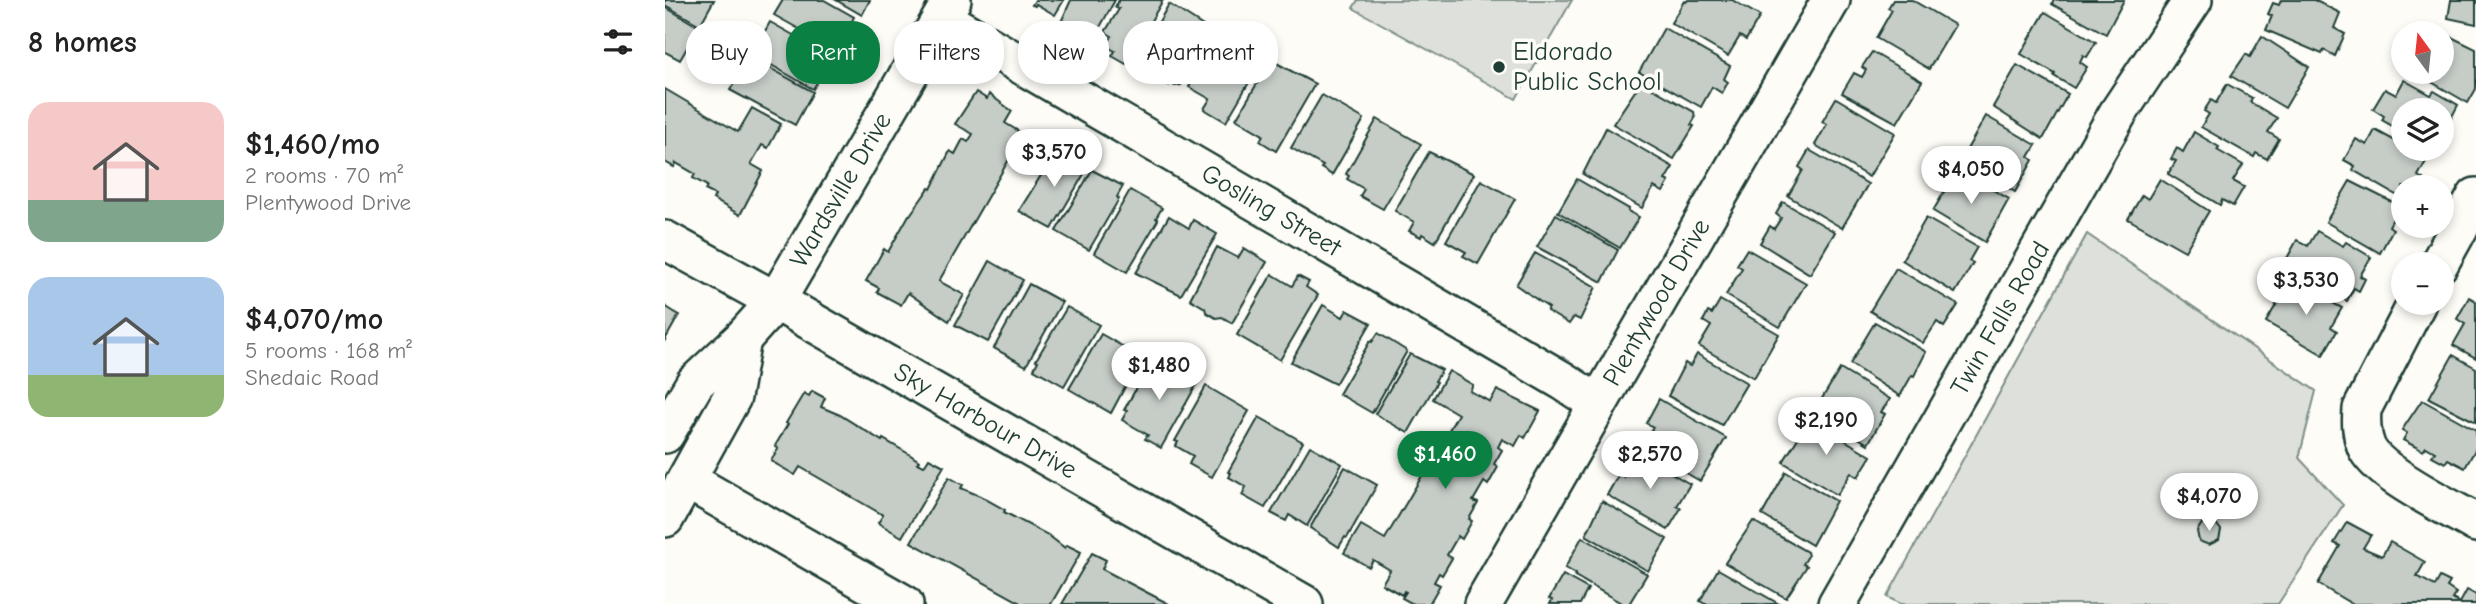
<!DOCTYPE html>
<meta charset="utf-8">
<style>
body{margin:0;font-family:"Comic Neue",sans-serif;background:#f6f6f6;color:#222;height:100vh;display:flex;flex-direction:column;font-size:26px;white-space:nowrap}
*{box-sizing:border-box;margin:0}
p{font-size:23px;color:#767676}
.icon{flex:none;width:38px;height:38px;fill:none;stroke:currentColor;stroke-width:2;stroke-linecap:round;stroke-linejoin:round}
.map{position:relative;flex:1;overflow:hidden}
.sheet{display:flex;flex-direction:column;background:#fff;width:665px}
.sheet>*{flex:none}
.hud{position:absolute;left:21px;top:21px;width:665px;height:63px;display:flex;gap:14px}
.needle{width:46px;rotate:345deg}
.fabs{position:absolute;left:1726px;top:21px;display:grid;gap:14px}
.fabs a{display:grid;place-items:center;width:63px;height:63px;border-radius:50%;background:#fff;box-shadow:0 4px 10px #0003;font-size:35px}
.price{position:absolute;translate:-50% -60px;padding:0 16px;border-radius:24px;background:#fff;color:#222;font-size:23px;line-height:46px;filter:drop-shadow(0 2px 4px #0008)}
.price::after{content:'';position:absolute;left:50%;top:42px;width:21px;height:16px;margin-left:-10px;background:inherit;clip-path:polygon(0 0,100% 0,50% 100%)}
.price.selected{background:#0b8043;color:#fff}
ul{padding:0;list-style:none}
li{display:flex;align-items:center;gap:21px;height:175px;padding:0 28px}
li span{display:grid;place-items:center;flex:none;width:196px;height:140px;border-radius:21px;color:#555}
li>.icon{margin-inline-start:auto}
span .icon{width:84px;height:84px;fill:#fffc;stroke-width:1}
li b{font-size:30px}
h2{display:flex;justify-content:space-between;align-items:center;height:84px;padding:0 28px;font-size:30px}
.pill{padding:0 24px;border-radius:28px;background:#fff;box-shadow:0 4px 10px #0003;font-size:24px;line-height:63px}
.pill.selected{background:#0b8043;color:#fff}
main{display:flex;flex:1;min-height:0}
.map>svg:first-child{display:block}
.green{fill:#dde0db;stroke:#7e8e88;stroke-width:2}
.building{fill:#c6cdc7;stroke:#1f3d34;stroke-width:2}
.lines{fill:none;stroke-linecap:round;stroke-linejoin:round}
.minor-casing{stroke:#1f3d34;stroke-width:42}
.minor{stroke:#fdfcf7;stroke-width:37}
.poi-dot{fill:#1f3d34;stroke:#fdfcf7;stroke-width:2.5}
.labels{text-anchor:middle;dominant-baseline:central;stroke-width:7;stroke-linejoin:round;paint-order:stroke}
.poi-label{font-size:26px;fill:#1f3d34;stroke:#fdfcf7;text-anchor:start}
.street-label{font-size:26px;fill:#1f3d34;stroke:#fdfcf7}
</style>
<main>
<section class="sheet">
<h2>8 homes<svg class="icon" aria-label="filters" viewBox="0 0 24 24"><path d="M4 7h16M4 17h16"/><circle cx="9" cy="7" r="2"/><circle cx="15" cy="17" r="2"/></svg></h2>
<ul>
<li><span style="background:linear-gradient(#f6c9c9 70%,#7fa58c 0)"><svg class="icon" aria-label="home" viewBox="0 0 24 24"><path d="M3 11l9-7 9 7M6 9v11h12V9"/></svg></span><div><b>$1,460/mo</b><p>2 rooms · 70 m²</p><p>Plentywood Drive</p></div></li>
<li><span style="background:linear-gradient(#a9c7e8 70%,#8fb573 0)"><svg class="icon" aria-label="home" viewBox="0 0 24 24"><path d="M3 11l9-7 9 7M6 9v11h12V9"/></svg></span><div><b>$4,070/mo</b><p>5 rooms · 168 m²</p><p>Shedaic Road</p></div></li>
</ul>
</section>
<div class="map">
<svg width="1811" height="604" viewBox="0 0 1811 604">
<rect width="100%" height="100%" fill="#fdfcf7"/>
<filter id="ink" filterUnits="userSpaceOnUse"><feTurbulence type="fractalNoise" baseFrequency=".0143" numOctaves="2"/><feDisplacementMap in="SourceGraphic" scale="14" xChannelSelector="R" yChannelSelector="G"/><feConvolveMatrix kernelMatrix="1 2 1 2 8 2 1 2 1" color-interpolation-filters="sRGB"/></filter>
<g filter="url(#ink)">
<g class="green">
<path d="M 693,0 L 907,0 L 851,99 L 688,8 Z"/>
<path d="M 1422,234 L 1651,391 L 1634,458 L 1678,505 L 1613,604 L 1236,604 L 1222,597 Z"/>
</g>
<g class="building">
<path d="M 0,0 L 49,0 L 35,25 L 0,5 Z"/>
<path d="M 118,0 L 159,0 L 189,17 L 180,36 L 185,39 L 177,53 L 109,15 Z"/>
<path d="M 171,0 L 205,0 L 197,15 Z"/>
<path d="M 370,0 L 399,0 L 390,15 L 371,4 L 370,6 L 367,5 Z"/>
<path d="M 406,0 L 450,0 L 429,38 L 396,22 Z"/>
<path d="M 454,0 L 498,0 L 461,64 L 447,56 L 450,51 L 441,46 L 447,36 L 440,32 L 454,9 L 450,7 Z"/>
<path d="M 1023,0 L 1067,0 L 1095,16 L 1081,40 L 1075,36 L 1063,56 L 1006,23 L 1019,1 L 1021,2 Z"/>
<path d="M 1228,0 L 1247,0 L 1290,25 L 1264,69 L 1211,38 L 1227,10 L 1223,8 Z"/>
<path d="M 1389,0 L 1459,0 L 1441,34 L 1387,4 Z"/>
<path d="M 1616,0 L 1649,0 L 1675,13 L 1669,28 L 1680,34 L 1670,56 L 1659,50 L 1657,54 L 1601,30 L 1607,16 L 1603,14 L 1608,3 L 1614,5 Z"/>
<path d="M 1786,0 L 1811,0 L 1811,24 L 1783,18 Z"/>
<path d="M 504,4 L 546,31 L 516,85 L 510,86 L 505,83 L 504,85 L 470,64 Z"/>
<path d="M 0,7 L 34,27 L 15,60 L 0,52 Z"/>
<path d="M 1380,12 L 1431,42 L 1422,57 L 1418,55 L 1415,62 L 1422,67 L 1409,88 L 1389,76 L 1390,74 L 1356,54 Z"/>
<path d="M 105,22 L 173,60 L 164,75 L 159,71 L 148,89 L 87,54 Z"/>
<path d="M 999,28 L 1065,66 L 1059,79 L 1063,82 L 1057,93 L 1047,87 L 1036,107 L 974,72 Z"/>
<path d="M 1770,29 L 1811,49 L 1811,89 L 1803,103 L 1749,72 L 1776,72 L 1776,33 L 1768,33 Z"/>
<path d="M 555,33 L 597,60 L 561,122 L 539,109 L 545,99 L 524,87 Z"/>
<path d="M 1597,36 L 1644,67 L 1620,108 L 1566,76 L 1581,54 L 1585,57 Z"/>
<path d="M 1207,52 L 1257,81 L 1232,123 L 1177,93 L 1189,73 L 1197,77 L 1201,70 L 1197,67 Z"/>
<path d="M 85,57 L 148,92 L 130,125 L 65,90 Z"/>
<path d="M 606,60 L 650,84 L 611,151 L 595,141 L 598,135 L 571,119 Z"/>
<path d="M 1352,65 L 1403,94 L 1378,139 L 1328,107 Z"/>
<path d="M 1739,80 L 1766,95 L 1769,91 L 1793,105 L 1782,126 L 1787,128 L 1781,140 L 1776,138 L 1776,110 L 1738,110 L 1738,132 L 1717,120 L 1719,116 L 1708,109 L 1720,89 L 1731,95 Z"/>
<path d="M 976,82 L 1029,112 L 1030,118 L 1026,125 L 1029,126 L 1009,159 L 948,124 Z"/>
<path d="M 1562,84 L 1587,98 L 1585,102 L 1612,118 L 1603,132 L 1614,139 L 1602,159 L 1591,153 L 1589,157 L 1536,127 L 1544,114 L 1539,111 L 1546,100 L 1551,103 Z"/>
<path d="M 0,89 L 73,132 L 87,108 L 116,124 L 103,148 L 97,145 L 86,164 L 98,171 L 75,215 L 48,199 L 50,195 L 40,190 L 42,186 L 28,178 L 30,174 L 11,163 L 9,167 L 0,162 Z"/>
<path d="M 311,92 L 322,99 L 324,94 L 347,111 L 340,123 L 360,135 L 362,131 L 385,145 L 371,170 L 346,156 L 282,267 L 274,281 L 299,295 L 284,321 L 243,293 L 236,305 L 212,292 L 214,288 L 201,281 L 219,249 L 223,252 L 244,215 L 245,215 L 264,188 L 266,189 L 285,151 L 290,154 L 298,139 L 303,142 L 308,134 L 290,124 Z"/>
<path d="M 657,95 L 699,119 L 667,175 L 656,168 L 658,166 L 626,148 Z"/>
<path d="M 1171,98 L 1230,133 L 1204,177 L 1150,145 L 1162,124 L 1157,122 Z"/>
<path d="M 1321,116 L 1371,145 L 1364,157 L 1368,160 L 1350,192 L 1297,158 Z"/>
<path d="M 712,119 L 756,144 L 718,209 L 695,196 L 699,189 L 682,179 L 684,176 L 681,174 Z"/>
<path d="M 941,128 L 1008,167 L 1000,180 L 1004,182 L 998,192 L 989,187 L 977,208 L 918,174 Z"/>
<path d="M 1710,130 L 1738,145 L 1738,149 L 1752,149 L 1764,156 L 1753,176 L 1758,179 L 1753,187 L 1738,187 L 1738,199 L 1688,170 L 1690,166 L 1679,160 L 1691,139 L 1702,145 Z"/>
<path d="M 1529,132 L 1554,147 L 1552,150 L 1578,165 L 1568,181 L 1579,187 L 1568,206 L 1557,200 L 1555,205 L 1503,174 L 1511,161 L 1506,159 L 1512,148 L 1518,152 Z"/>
<path d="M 393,148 L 423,167 L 387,229 L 354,211 Z"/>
<path d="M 1144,150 L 1203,184 L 1177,228 L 1123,196 L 1138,170 L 1134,167 Z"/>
<path d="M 764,152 L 809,174 L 770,242 L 757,234 L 756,237 L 744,231 L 749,222 L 730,211 Z"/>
<path d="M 427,170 L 458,186 L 452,197 L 454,199 L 424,250 L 391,231 Z"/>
<path d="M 1292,170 L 1344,199 L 1320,242 L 1268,211 Z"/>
<path d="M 912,179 L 964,209 L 963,211 L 974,217 L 955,248 L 893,212 Z"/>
<path d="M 1495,179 L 1544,211 L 1520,251 L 1463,219 L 1477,195 L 1483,199 Z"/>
<path d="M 816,180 L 850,199 L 813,264 L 798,256 L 801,252 L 781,241 Z"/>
<path d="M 1685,181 L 1735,206 L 1724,226 L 1728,229 L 1715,253 L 1661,222 Z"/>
<path d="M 465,190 L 497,208 L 491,218 L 493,220 L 462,272 L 429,253 Z"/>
<path d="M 1118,202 L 1170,232 L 1145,274 L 1095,243 L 1105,226 L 1109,229 L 1116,218 L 1111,214 Z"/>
<path d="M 891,214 L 953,250 L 937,282 L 872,247 Z"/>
<path d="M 504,216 L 524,228 L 528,220 L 552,234 L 516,295 L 471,273 Z"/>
<path d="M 1261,218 L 1312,247 L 1304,261 L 1308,263 L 1290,293 L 1237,260 Z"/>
<path d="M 1652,231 L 1678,246 L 1681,242 L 1706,257 L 1695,276 L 1700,279 L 1694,291 L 1689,288 L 1682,301 L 1629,270 L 1630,268 L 1620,262 L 1632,240 L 1643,246 Z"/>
<path d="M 552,247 L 573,258 L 579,248 L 602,262 L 567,323 L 557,317 L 551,318 L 541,312 L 540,308 L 525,299 Z"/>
<path d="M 1082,249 L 1141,283 L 1115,327 L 1061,295 L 1077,268 L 1072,265 Z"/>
<path d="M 870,253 L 931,287 L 915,320 L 909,317 L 904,324 L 882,311 L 884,308 L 851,285 Z"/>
<path d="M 325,261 L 358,280 L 323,342 L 290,325 Z"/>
<path d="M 1231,268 L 1293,305 L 1279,327 L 1272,322 L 1258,343 L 1205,311 Z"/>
<path d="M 607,274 L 627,286 L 633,276 L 644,282 L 641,287 L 653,295 L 615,360 L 572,335 Z"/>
<path d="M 1626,280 L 1677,308 L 1666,327 L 1672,331 L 1658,355 L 1601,322 Z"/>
<path d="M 364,284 L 397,302 L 361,366 L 329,348 Z"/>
<path d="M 1804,297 L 1811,301 L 1811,358 L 1788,345 L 1800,324 L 1792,319 Z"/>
<path d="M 1055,300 L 1114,334 L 1089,378 L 1034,346 L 1046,326 L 1038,321 L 1043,312 L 1047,314 Z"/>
<path d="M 658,305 L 678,317 L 682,310 L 706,323 L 670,384 L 626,362 Z"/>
<path d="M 0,306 L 14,315 L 0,340 Z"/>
<path d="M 402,307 L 434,325 L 399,386 L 369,369 L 373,361 L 371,360 Z"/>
<path d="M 1210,322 L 1261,352 L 1249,376 L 1247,375 L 1235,396 L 1185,364 Z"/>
<path d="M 713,333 L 742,351 L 707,413 L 674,394 L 705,341 L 707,342 Z"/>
<path d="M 436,334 L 476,357 L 446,413 L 404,389 Z"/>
<path d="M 745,354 L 777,370 L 770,381 L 772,382 L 743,433 L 710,414 Z"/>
<path d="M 1032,354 L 1082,383 L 1057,425 L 1003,396 L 1020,363 L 1025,366 Z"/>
<path d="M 1788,355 L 1811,368 L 1811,422 L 1764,398 Z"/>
<path d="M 488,359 L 533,382 L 496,448 L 480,439 L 483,435 L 457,420 L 462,411 L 459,410 Z"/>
<path d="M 1175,369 L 1225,399 L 1216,412 L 1220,414 L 1203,444 L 1150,410 Z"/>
<path d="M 784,371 L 808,385 L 805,391 L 825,402 L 832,390 L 875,411 L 860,438 L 856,435 L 850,446 L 837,439 L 833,447 L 837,450 L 829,464 L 833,467 L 823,485 L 819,482 L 808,501 L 813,503 L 804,519 L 807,521 L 797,539 L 793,536 L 782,555 L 787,558 L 777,575 L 774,573 L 769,582 L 775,585 L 764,604 L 748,604 L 737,598 L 741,592 L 739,591 L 737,595 L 717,584 L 725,570 L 708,560 L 704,567 L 679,553 L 696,525 L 720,539 L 788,423 L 793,414 L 768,399 Z"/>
<path d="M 541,386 L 584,411 L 547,477 L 524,464 L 528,456 L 511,446 L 513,442 L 510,441 Z"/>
<path d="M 147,391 L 160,398 L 156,407 L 175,415 L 217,441 L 218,439 L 244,454 L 254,461 L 252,463 L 259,466 L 264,458 L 279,466 L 237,537 L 213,523 L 218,515 L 135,467 L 130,475 L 106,461 L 113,448 L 110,446 L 123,424 L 121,423 L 139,393 L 144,396 Z"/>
<path d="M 994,399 L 1061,438 L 1035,481 L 980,449 L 982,445 L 979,444 L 988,427 L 981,423 Z"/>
<path d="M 1757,400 L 1811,430 L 1811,448 L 1800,468 L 1783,459 L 1780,463 L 1767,456 L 1770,452 L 1761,447 L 1758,451 L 1738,440 L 1742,433 L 1737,430 Z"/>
<path d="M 594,417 L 638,442 L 600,508 L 577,495 L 581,487 L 564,477 L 566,473 L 563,472 Z"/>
<path d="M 1145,419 L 1206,456 L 1193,477 L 1186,473 L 1172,495 L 1118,462 Z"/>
<path d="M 645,446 L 677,464 L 642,526 L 624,515 L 621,521 L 606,513 Z"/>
<path d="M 972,453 L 1025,484 L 1012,506 L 1016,508 L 1003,530 L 942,495 L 954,474 L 959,477 L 963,469 L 960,464 L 966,455 Z"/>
<path d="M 680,467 L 712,485 L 682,538 L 680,537 L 674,547 L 645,528 Z"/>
<path d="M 1121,472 L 1171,501 L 1147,545 L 1097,515 Z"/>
<path d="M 284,477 L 298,485 L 296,488 L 315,496 L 340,510 L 339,512 L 383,535 L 400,548 L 402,545 L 416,552 L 386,604 L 353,604 L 354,602 L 246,542 Z"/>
<path d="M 937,501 L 1002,539 L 983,571 L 921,535 Z"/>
<path d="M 1088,521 L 1142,552 L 1143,556 L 1138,564 L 1142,566 L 1121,598 L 1060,563 Z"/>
<path d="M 1549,521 L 1556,530 L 1554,540 L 1544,545 L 1534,541 L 1532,531 L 1538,522 Z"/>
<path d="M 1682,522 L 1706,535 L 1698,548 L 1717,556 L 1725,542 L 1760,562 L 1752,576 L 1770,586 L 1775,577 L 1785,582 L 1782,587 L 1791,593 L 1787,599 L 1795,603 L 1802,590 L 1811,595 L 1811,604 L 1687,604 L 1653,584 L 1675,546 L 1669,543 Z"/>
<path d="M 917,537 L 982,574 L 964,604 L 958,604 L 910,576 L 911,574 L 900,568 Z"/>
<path d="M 427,553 L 441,560 L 437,569 L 504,604 L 397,604 Z"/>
<path d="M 1053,569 L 1114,604 L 1040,604 L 1035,601 Z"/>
<path d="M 898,575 L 923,589 L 915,604 L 885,604 L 887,600 L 884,599 Z"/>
</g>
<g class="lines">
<defs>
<g id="minor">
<path id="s1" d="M 278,19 L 898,381 L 933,404"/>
<path id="s2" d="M 0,240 L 111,301 L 639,604"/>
<path d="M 1774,264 L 1811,197"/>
<path d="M 1752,303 L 1697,409 C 1696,422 1696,433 1701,446 C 1711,473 1784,507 1811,523"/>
<path id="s3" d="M 0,434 L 30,383 L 77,339 L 111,301 L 287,0"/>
<path d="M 22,480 L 239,604"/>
<path d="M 0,518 L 67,397 L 77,339"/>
<path id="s4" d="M 818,604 L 1166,0"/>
<path id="s5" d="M 1172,604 L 1453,113 L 1528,0"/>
</g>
</defs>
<use href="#minor" class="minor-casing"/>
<use href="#minor" class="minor"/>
</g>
</g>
<circle class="poi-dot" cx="834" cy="67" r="7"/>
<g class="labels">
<g class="poi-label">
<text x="848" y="52">Eldorado<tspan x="848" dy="30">Public School</tspan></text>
</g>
<g class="street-label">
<text stroke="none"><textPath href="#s3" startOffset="303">Wardsville Drive</textPath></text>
<text stroke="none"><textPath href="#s1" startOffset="380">Gosling Street</textPath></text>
<text stroke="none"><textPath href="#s4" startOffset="348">Plentywood Drive</textPath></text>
<text stroke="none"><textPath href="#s5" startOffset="329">Twin Falls Road</textPath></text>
<text stroke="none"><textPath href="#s2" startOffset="368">Sky Harbour Drive</textPath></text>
</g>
</g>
</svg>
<div class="fabs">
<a><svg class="needle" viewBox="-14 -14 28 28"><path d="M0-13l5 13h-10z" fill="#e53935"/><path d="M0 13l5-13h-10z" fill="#767676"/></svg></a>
<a><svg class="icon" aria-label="layers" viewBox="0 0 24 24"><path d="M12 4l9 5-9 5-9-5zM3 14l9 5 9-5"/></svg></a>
<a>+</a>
<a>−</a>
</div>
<b class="price" style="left:389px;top:189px">$3,570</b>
<b class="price" style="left:1306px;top:206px">$4,050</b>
<b class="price" style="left:1641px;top:317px">$3,530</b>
<b class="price" style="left:494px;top:402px">$1,480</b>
<b class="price" style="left:1161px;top:457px">$2,190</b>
<b class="price selected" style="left:780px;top:491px">$1,460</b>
<b class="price" style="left:985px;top:491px">$2,570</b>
<b class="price" style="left:1544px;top:533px">$4,070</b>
<div class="hud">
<a class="pill">Buy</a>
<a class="pill selected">Rent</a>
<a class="pill">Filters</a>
<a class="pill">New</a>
<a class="pill">Apartment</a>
</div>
</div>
</main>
